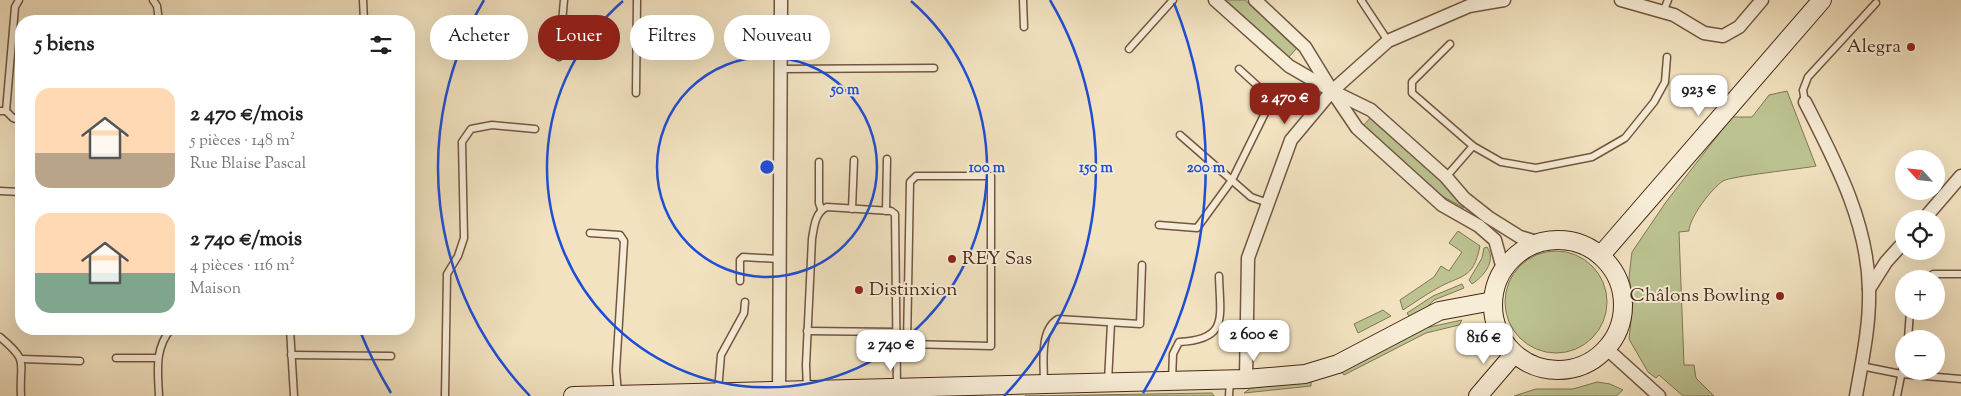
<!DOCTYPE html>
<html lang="fr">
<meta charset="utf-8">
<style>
body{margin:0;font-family:"Sorts Mill Goudy",serif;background:#f2f2f2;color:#202124;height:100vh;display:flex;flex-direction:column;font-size:19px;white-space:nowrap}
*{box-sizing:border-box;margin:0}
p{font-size:16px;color:#757577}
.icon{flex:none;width:28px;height:28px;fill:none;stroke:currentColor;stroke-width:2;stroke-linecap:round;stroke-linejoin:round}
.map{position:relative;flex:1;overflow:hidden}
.drawer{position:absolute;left:15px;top:15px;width:400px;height:320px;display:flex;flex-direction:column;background:#fff;border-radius:20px;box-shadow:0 5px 20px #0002}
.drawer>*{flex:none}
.hud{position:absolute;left:430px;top:15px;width:475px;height:45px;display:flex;gap:10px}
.needle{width:32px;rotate:297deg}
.tools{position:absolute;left:1895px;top:150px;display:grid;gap:10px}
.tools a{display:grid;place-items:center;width:50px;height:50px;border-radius:50%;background:#fff;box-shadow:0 5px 20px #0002;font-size:25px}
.price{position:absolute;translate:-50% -42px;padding:0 11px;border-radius:10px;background:#fff;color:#222;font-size:16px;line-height:32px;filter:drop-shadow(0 1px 2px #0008)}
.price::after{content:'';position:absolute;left:50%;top:30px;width:15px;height:11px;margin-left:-8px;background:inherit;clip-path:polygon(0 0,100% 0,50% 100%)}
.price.active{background:#8f2418;color:#fff}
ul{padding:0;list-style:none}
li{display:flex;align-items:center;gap:15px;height:125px;padding:0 20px}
li span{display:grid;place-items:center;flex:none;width:140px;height:100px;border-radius:15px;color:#555}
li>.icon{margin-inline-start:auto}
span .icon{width:60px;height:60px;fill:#fffc;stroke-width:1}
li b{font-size:21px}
h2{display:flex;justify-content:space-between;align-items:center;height:60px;padding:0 20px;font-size:21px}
.pill{padding:0 18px;border-radius:22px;background:#fff;box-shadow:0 5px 20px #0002;font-size:18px;line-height:45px}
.pill.active{background:#8f2418;color:#fff}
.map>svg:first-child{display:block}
.green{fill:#bcc391;stroke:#827654}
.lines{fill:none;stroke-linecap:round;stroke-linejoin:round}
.service-casing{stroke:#725641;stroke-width:9}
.minor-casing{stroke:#725641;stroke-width:15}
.secondary-casing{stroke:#472817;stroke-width:20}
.service{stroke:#f7ecd6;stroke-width:6}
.minor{stroke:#f7ecd6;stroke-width:12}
.secondary{stroke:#f7ecd6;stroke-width:18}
.ring{fill:none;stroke:#1d4ed8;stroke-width:2.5}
.poi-dot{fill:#8f2418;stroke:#f7ecd6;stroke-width:2}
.labels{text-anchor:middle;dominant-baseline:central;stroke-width:4;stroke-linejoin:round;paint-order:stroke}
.poi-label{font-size:19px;fill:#472817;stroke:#f7ecd6;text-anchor:end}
.centre{fill:#1d4ed8;stroke:#f7ecd6;stroke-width:2.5}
.ring-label{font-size:15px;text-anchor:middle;font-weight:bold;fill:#1d4ed8;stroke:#f7ecd6;stroke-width:4;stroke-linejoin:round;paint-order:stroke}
</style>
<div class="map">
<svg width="1961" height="396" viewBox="0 0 1961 396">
<rect width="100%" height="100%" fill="#f2e2c0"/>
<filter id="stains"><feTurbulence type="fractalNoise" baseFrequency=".004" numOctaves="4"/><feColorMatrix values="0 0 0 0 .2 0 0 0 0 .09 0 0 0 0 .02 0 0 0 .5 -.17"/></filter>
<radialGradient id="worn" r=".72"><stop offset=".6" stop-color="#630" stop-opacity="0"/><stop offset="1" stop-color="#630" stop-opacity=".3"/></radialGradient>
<g class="green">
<path d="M 1223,0 L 1245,0 L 1297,48 L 1287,59 Z"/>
<path d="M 1787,91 L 1816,166 C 1801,169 1731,176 1723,181 C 1712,188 1689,218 1689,231 L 1679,232 L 1684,365 L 1694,365 L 1696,378 L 1714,396 L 1683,396 L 1659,375 L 1656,378 L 1648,372 L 1629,339 L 1633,302 L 1629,277 L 1632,252 L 1666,202 L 1732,117 L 1752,117 L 1769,95 Z"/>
<path d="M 1372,116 L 1440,178 L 1464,208 L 1431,190 L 1363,126 Z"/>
<path d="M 1458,231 L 1480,246 C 1473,281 1461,274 1436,289 C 1425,295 1414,303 1403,310 L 1400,300 L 1434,277 L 1441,266 L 1449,271 L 1462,252 L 1449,243 Z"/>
<path d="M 1487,247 C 1497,261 1483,277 1472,284 L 1469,280 L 1482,258 L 1484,248 Z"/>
<circle cx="1556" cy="302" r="51"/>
<path d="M 1462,284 L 1464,288 L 1434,300 L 1424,310 L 1410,318 L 1407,313 L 1433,296 Z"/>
<path d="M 1383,310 L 1391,316 L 1358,333 L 1354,324 Z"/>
<path d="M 1462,320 L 1459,325 L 1426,333 L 1344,375 L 1341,371 L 1425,328 Z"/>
<path d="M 1311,381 L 1311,386 L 1244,393 L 1251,388 Z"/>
<path d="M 1597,382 L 1610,384 L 1623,390 L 1616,396 L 1514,396 L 1536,389 L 1573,389 Z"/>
<path d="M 1212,393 L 1214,396 L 1025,396 Z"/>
</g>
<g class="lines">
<defs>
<g id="service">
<path d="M 153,0 L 157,6 L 159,21"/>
<path d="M 363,0 L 364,21"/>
<path d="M 1023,0 L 1024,27"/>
<path d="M 1361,0 L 1388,41"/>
<path d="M 1663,12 L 1668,0"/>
<path d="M 1129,49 L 1173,0"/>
<path d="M 559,57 L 564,0"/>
<path d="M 780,69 L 934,68"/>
<path d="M 636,93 L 637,0"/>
<path d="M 1805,102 L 1803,90 L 1808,77 L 1876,3"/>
<path d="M 0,111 L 6,111 L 13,118 L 21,121"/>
<path d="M 6,111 L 15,7 L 19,0"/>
<path d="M 1180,135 L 1251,197 L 1268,203"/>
<path d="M 1473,146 L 1501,162 L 1536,168 L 1592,157 L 1625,138 L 1654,102 L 1665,82 L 1667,57"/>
<path d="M 819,162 L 819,203 L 821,209"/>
<path d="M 1446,177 L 1473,146 L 1412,93 L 1412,82 L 1450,44"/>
<path d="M 0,191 L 21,192"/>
<path d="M 852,209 L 854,160"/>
<path d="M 886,211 L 887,159"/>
<path d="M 1159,225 L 1197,228 L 1232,180 L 1272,99 L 1239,69"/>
<path d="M 590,233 L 620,235 L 624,241 L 616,370 L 618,394"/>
<path d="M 1929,279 L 1933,274 L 1961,274"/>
<path d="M 740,281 L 740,260 L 743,257 L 779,259"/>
<path d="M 290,329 L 294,396"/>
<path d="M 807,331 L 896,332"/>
<path d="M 0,337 C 30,362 19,361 21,396"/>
<path d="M 1908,339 L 1910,311"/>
<path d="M 897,344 L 907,344 L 991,346 L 991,176 L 916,176 L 910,182 L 907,344"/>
<path d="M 291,355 L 391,356"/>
<path d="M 116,358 L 157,358"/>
<path d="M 22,359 L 80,361"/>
<path d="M 1861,366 L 1901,374 L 1961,379"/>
<path d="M 1172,380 L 1173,354 L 1179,342 C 1229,340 1220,317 1219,276"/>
<path d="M 1108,381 L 1111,323"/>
<path d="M 1044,383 C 1044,364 1039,330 1058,319 L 1140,324 L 1142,265"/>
<path d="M 807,389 L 806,365 L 812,239 C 814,227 815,212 827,207 L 891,211 L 895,214 L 897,387"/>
<path d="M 718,391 L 721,355 L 744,313 L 745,302"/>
<path d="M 159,396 C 158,372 154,349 171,329"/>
<path d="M 445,396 L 447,274 L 458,256 L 464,238 L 462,142 L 471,129 L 492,125 L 535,129"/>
<path d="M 1229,396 L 1230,381"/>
<path d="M 1897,396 L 1904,361"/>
</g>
<g id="minor">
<path d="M 1215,0 L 1289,66 L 1332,91 L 1357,128 L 1442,205 L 1479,226 L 1495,240 L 1503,269"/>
<path d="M 1255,0 L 1305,47 L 1332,91 L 1371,110 L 1446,177 L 1464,198 L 1488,217 L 1520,237 L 1540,243"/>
<path d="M 1621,0 L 1674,15 L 1704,33 L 1723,36 L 1739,27 L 1762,0"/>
<path d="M 1805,102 C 1835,161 1868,222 1869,290 C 1870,326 1862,361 1856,396"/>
<path d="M 1924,219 L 1961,176"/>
<path d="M 1869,289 L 1886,262 L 1904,242"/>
<path d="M 1607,349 L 1659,396"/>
<path d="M 1246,379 L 1248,258 L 1291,140 L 1332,91 L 1388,41 L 1469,6 L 1504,0"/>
<path d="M 779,396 L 781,0"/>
</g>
<g id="secondary">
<circle cx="1558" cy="305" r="65"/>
<path d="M 1601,255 L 1822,0"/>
<path d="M 573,396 L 1246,379 L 1305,374 L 1338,364 L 1439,311 L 1493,301"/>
<path d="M 1478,396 L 1514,354"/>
</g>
</defs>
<use href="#service" class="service-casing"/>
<use href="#minor" class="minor-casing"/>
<use href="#secondary" class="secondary-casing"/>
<use href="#service" class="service"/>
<use href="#minor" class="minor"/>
<use href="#secondary" class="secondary"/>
</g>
<g class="ring">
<circle cx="767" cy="167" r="110"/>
<path d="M911 1A220 220 0 1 1 623 1"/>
<path d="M530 396A329 329 0 0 1 484 0M1050 0A329 329 0 0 1 1004 396"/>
<path d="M391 393A439 439 0 0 1 360 331M1174 3A439 439 0 0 1 1143 393"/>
</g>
<g class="poi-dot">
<circle cx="1911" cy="47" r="5"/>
<circle cx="952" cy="259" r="5"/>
<circle cx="859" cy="290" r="5"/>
<circle cx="1780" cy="296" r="5"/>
</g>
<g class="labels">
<g class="poi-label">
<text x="1901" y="47">Alegra</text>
<text x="962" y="259" text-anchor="start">REY Sas</text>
<text x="869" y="290" text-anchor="start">Distinxion</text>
<text x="1770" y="296">Châlons Bowling</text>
</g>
</g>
<circle cx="767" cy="167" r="8" class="centre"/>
<g class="ring-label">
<text x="845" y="94">50 m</text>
<text x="987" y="172">100 m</text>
<text x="1096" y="172">150 m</text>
<text x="1206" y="172">200 m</text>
</g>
<rect width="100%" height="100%" filter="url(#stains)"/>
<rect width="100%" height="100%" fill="url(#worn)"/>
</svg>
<div class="tools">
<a><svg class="needle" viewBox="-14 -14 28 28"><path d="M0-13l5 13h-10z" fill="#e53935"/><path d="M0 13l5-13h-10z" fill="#757577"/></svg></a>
<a><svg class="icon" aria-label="locate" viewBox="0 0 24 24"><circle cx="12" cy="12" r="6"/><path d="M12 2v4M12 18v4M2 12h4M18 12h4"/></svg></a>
<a>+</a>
<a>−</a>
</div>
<b class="price" style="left:1699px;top:117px">923 €</b>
<b class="price active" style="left:1285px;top:125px">2 470 €</b>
<b class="price" style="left:1254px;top:362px">2 600 €</b>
<b class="price" style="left:1484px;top:365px">816 €</b>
<b class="price" style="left:891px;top:372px">2 740 €</b>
<div class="hud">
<a class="pill">Acheter</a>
<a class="pill active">Louer</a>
<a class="pill">Filtres</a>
<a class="pill">Nouveau</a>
</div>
<section class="drawer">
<h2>5 biens<svg class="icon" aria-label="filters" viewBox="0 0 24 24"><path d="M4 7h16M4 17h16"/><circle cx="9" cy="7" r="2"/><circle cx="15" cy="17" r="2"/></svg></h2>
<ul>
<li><span style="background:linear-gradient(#ffd9b3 65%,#b9a48a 0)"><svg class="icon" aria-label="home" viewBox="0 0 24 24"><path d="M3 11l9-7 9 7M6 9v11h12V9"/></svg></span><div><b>2 470 €/mois</b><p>5 pièces · 148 m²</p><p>Rue Blaise Pascal</p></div></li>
<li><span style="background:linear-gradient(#ffd9b3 60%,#7fa58c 0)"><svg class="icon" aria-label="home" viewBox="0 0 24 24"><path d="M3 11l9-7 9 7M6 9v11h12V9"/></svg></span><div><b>2 740 €/mois</b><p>4 pièces · 116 m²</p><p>Maison</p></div></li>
</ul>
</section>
</div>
